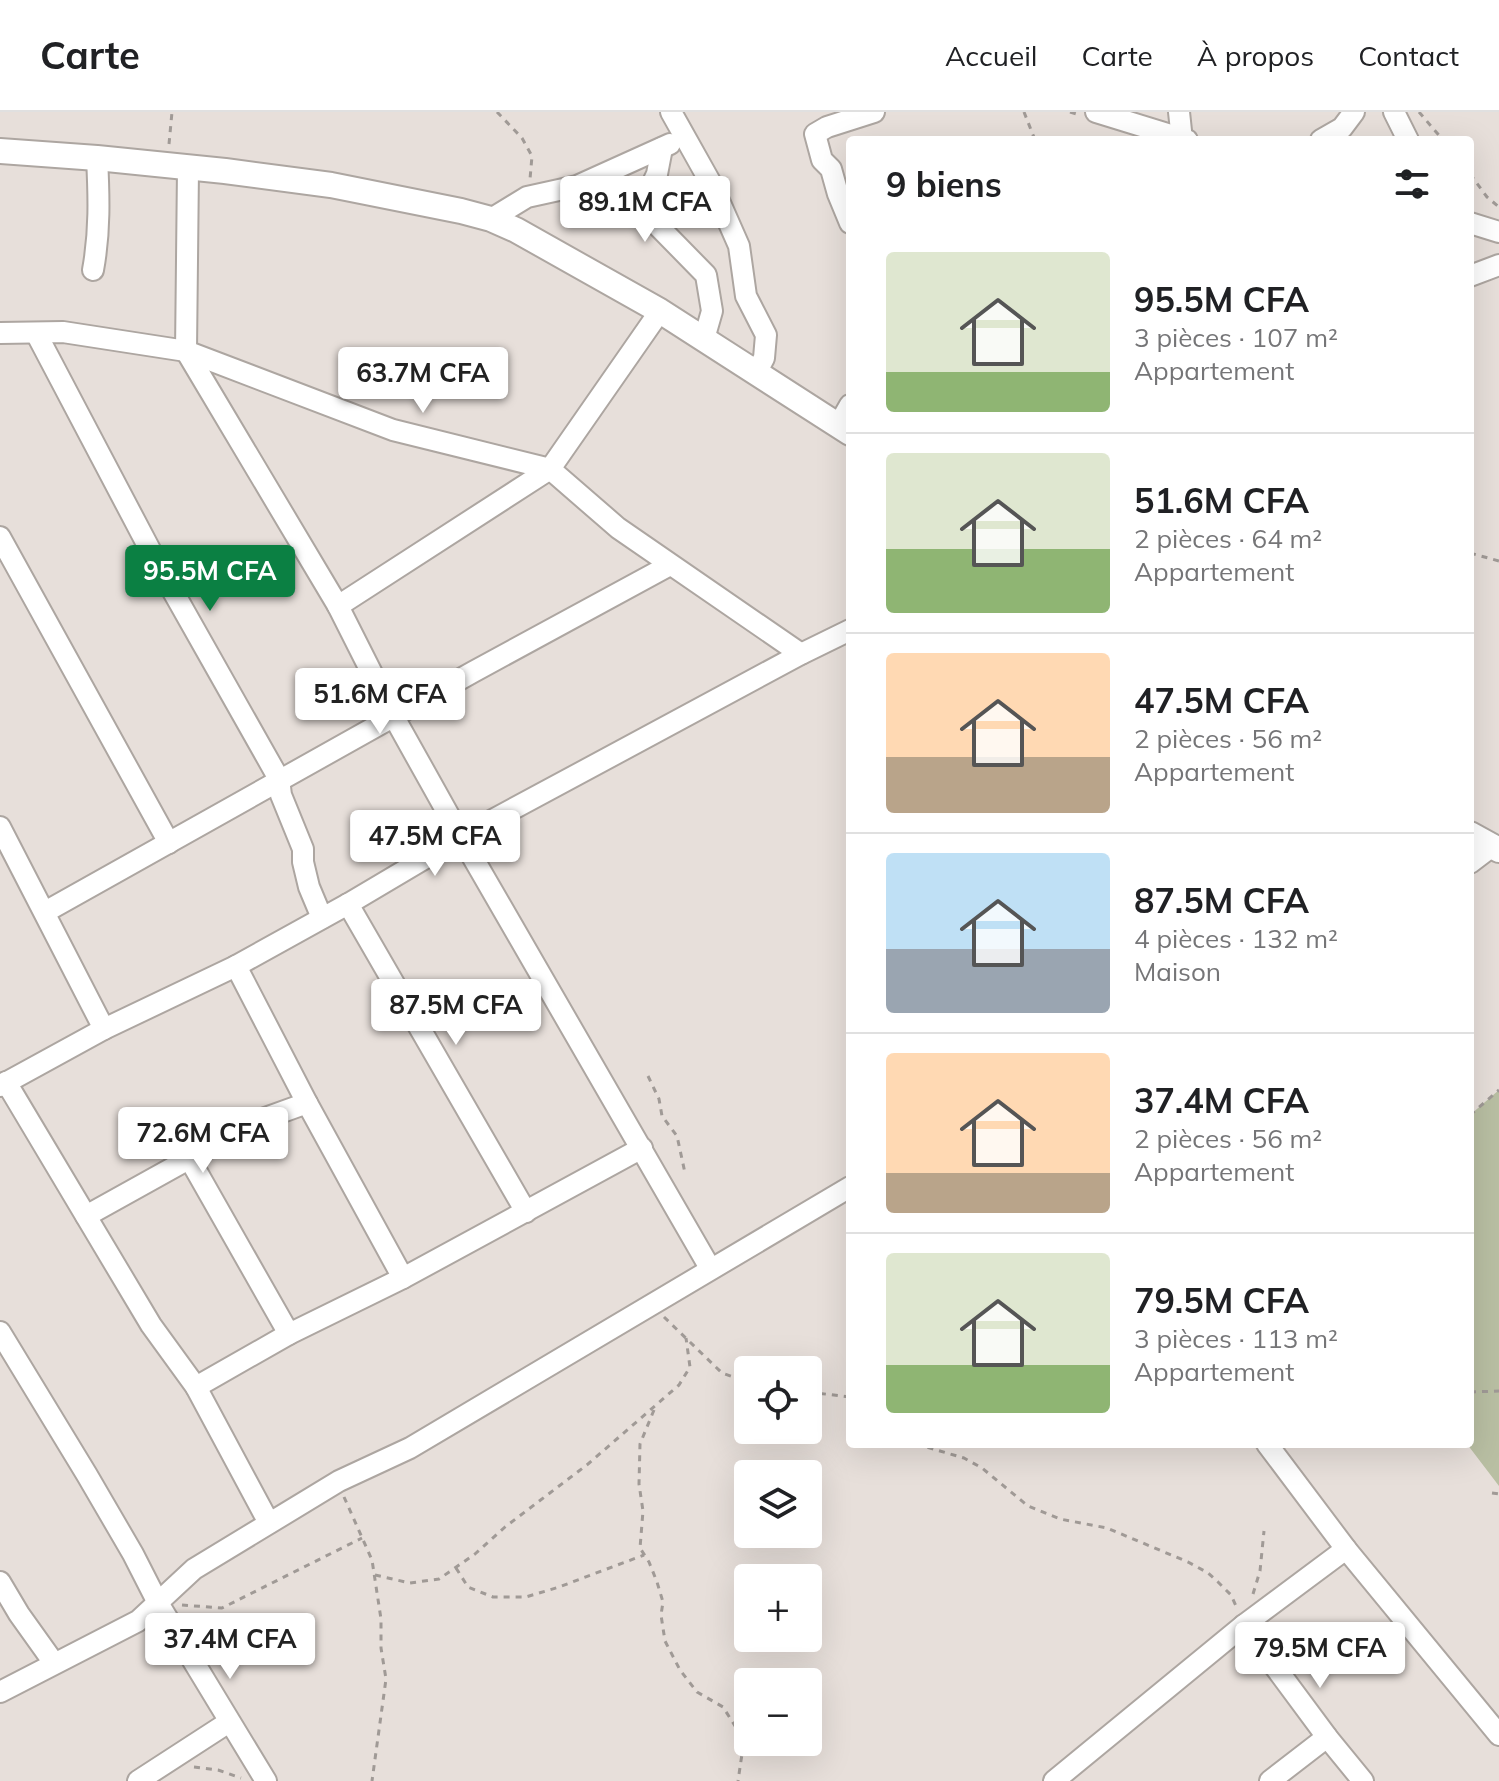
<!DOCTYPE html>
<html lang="fr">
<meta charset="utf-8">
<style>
body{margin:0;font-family:Mulish,sans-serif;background:#f2f2f2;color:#202124;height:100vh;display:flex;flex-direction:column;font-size:30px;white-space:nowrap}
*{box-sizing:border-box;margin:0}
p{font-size:26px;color:#757577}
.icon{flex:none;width:44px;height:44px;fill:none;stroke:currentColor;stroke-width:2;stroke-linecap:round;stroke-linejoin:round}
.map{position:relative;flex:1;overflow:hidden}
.drawer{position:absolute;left:846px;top:24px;width:628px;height:1312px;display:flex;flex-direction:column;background:#fff;border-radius:8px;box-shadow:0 8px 32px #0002}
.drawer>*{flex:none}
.fabs{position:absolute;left:734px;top:1244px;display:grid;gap:16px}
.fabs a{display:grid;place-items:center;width:88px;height:88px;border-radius:8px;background:#fff;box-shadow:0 8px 32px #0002;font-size:40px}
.price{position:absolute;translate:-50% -68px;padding:0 18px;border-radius:8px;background:#fff;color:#222;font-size:26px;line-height:52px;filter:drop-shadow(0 2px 4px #0008)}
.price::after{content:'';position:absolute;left:50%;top:48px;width:24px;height:18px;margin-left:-12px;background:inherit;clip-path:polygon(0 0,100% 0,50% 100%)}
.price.on{background:#0b8043;color:#fff}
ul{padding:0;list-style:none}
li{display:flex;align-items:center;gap:24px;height:200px;padding:0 40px}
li+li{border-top:2px solid #e0e0e0}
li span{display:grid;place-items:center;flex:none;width:224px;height:160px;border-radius:8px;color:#555}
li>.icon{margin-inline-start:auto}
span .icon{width:96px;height:96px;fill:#fffc;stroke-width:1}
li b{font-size:34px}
h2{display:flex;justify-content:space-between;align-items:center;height:96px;padding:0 40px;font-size:34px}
header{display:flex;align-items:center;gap:48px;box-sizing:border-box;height:112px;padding:0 40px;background:#fff;border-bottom:2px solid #e0e0e0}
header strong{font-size:38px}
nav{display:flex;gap:44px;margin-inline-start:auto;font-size:28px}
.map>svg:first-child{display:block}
.green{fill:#b9bfa3}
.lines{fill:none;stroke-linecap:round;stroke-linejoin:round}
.minor-casing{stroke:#ada6a1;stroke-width:24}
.tertiary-casing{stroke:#ada6a1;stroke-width:28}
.path{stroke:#a09a96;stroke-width:3;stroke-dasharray:6 6;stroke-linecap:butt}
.minor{stroke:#fff;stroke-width:20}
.tertiary{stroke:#fff;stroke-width:24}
</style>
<header>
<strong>Carte</strong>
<nav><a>Accueil</a><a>Carte</a><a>À propos</a><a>Contact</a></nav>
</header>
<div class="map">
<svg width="1499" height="1669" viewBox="0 0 1499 1669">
<rect width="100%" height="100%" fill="#e7dfda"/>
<path class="green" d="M 1499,978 L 1499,1374 L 1467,1332 L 1470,1332 L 1470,1003 Z"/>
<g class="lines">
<defs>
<g id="minor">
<path d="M 671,0 L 713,75 L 739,134 L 746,184 L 766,223 L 764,246 L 756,261"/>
<path d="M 1096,0 L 1187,28"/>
<path d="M 1179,0 L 1182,28"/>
<path d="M 1394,0 L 1408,28"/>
<path d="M 1321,28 L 1342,16 L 1354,0"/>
<path d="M 662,36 L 657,62 L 649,79 L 659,115 L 706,163 L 712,199 L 704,227"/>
<path d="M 188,57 L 186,239 L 338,494 L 394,605 L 461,725 L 710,1156"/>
<path d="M 491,107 L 527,85 L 577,74 L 670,32"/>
<path d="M 850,111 L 838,82 L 831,57 L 822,48 L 815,22 L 827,15 L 874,0"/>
<path d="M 1470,111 L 1499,120"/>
<path d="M 93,158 C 100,120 99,84 97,46"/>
<path d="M 1470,164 L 1499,153"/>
<path d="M 660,199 L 550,357 L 618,416 L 801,542"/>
<path d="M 0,221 L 63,220 L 186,239 L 393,318 L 550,357 L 338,494"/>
<path d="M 36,221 L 157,451 L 279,667 L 281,683 L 303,737 L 303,750 L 309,775 L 322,806"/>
<path d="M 838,314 L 850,293"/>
<path d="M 0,425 L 169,731"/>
<path d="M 0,715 L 104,917"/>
<path d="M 1470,751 L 1491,735"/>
<path d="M 348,792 L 526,1100"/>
<path d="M 45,800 L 473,560 L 670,453"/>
<path d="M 236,854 L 307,991 L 403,1166"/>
<path d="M 6,970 L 151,1213 L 196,1275 L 269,1411"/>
<path d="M 0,974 L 104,917 L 236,854 L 348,792 L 461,725 L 801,542 L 850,518"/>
<path d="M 189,1046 L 289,1222"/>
<path d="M 86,1104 L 257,1009 L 307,991"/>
<path d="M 0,1220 L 87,1363 L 133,1442 L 158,1491 L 266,1669"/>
<path d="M 196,1275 L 289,1222 L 403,1166 L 642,1036"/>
<path d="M 1267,1332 L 1346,1437 L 1499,1623"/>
<path d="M 0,1470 L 19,1502 L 54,1551"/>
<path d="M 1244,1513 L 1327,1625 L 1363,1669"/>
<path d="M 0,1580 L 138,1509 L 194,1457 L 339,1369 L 410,1336 L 850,1075"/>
<path d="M 138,1669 L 229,1610"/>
<path d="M 1054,1669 L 1244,1513 L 1346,1437"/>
<path d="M 1270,1669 L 1327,1625"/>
</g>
<g id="tertiary">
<path d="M 0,39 L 97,46 L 225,59 L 331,73 L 461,99 L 491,107 L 516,118 L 660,199 L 850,321"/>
<path d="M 1470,722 L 1499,738"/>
</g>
</defs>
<use href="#minor" class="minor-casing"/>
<use href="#tertiary" class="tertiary-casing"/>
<g class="path">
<path d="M 497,0 L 522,26 L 532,44 L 530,67"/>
<path d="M 1024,0 L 1035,28"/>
<path d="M 1070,0 L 1080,3"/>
<path d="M 1419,0 L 1443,28"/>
<path d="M 169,32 L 172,0"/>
<path d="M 1470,62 L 1487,85 L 1499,95"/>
<path d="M 1470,441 L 1499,449"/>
<path d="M 648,964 L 659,987 L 662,1004 L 677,1024 L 685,1061"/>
<path d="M 1470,1003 L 1499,978"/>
<path d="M 664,1205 L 722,1261 L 748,1270"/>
<path d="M 808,1280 L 850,1285"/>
<path d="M 1470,1280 L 1499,1279"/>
<path d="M 654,1298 L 640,1332 L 639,1372 L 643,1399 L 640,1436 L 649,1450 L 657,1470 L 663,1490 L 661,1503 L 665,1529 L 680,1558 L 697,1580 L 723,1595 L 737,1617 L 742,1642 L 738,1669"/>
<path d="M 916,1332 L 964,1346 L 982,1356 L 1028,1394 L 1060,1407 L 1107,1416 L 1188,1450 L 1208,1461 L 1218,1470 L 1231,1483 L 1236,1494"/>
<path d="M 1492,1381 L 1499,1382"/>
<path d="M 344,1385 L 372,1448 L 381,1507 L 381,1536 L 386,1567 L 372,1669"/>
<path d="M 456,1456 L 468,1475 L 493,1485 L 526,1485 L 559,1475 L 644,1443"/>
<path d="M 375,1463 L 410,1471 L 439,1467 L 475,1442 L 505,1415 L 588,1352 L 679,1273 L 690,1255 L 686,1226"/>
<path d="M 1253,1482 L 1260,1459 L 1264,1419"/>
<path d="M 182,1493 L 222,1496 L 362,1426"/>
<path d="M 194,1655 L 218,1658 L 241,1666"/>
</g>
<use href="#minor" class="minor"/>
<use href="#tertiary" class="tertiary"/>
</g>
</svg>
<div class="fabs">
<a><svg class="icon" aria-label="locate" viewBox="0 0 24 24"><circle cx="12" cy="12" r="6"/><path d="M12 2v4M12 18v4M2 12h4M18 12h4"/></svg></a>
<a><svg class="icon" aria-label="layers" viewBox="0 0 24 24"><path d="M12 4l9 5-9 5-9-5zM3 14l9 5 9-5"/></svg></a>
<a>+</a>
<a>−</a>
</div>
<b class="price" style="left:645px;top:132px">89.1M CFA</b>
<b class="price" style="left:423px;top:303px">63.7M CFA</b>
<b class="price on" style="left:210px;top:501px">95.5M CFA</b>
<b class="price" style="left:380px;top:624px">51.6M CFA</b>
<b class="price" style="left:435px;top:766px">47.5M CFA</b>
<b class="price" style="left:456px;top:935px">87.5M CFA</b>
<b class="price" style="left:203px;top:1063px">72.6M CFA</b>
<b class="price" style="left:230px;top:1569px">37.4M CFA</b>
<b class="price" style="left:1320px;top:1578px">79.5M CFA</b>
<section class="drawer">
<h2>9 biens<svg class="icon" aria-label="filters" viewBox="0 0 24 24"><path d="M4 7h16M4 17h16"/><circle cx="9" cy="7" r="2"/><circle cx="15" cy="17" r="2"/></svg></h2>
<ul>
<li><span style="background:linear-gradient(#dfe7d0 75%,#8fb573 0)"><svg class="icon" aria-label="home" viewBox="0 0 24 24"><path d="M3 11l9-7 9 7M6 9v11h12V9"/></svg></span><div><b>95.5M CFA</b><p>3 pièces · 107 m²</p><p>Appartement</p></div></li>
<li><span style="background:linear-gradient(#dfe7d0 60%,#8fb573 0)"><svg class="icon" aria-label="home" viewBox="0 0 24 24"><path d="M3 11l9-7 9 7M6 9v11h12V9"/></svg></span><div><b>51.6M CFA</b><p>2 pièces · 64 m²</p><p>Appartement</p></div></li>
<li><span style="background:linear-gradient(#ffd9b3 65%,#b9a48a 0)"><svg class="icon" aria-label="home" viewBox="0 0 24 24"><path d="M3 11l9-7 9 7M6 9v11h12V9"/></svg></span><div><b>47.5M CFA</b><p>2 pièces · 56 m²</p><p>Appartement</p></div></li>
<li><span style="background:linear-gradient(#bfe0f5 60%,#9aa5b1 0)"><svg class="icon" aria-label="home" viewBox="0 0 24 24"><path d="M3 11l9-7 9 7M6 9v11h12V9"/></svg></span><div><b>87.5M CFA</b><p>4 pièces · 132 m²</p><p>Maison</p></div></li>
<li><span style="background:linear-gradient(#ffd9b3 75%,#b9a48a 0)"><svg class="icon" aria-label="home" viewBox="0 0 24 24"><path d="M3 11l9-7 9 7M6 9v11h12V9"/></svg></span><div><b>37.4M CFA</b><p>2 pièces · 56 m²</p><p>Appartement</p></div></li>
<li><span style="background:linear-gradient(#dfe7d0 70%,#8fb573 0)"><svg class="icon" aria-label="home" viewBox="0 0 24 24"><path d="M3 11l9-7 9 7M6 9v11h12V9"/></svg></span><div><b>79.5M CFA</b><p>3 pièces · 113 m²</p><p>Appartement</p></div></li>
</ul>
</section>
</div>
